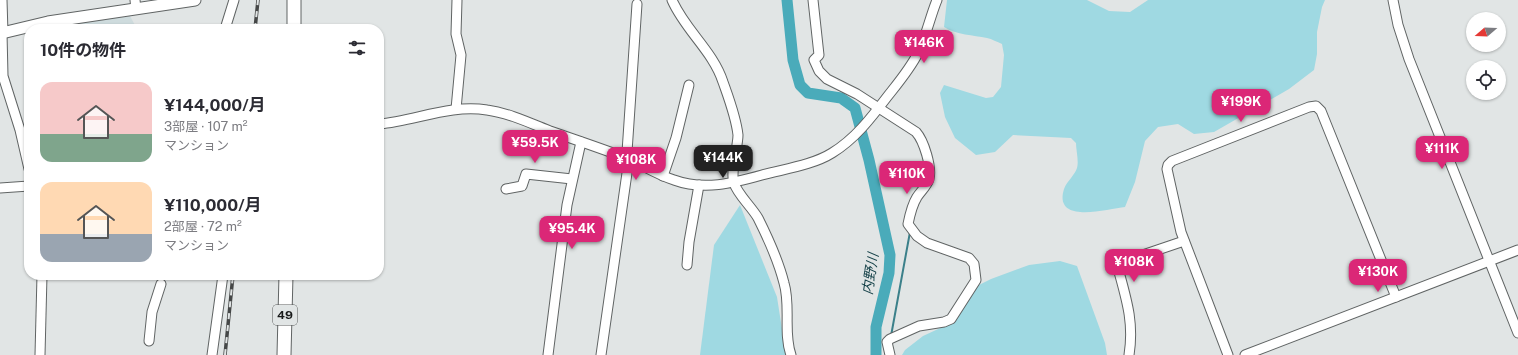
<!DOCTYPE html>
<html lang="ja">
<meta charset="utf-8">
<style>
body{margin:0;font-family:"Public Sans","Noto Sans JP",sans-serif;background:#f7f7f7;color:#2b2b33;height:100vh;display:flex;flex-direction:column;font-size:15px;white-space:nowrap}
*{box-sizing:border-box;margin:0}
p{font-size:13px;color:#7c7c81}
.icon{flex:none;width:22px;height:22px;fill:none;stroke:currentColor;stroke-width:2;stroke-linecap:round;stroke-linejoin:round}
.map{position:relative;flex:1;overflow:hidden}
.panel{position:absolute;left:24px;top:24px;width:360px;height:256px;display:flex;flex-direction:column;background:#fff;border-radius:16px;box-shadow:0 1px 3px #0004}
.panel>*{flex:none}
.needle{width:26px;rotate:251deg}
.fabs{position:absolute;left:1466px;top:12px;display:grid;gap:8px}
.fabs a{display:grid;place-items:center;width:40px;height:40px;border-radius:50%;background:#fff;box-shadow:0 1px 3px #0004;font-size:20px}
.price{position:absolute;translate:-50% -34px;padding:0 9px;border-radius:8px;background:#db2777;color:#fff;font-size:13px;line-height:26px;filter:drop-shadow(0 1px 2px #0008)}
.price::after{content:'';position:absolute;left:50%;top:24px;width:12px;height:9px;margin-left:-6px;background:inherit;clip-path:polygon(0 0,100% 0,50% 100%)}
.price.active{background:#222;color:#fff}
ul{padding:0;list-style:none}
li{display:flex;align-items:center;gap:12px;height:100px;padding:0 16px}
li span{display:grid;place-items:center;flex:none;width:112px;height:80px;border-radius:12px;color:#555}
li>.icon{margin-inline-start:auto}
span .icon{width:48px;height:48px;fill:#fffc;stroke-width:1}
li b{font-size:17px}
h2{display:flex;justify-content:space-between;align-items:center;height:48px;padding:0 16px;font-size:17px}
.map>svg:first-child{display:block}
.built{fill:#cedbdd}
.green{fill:#9fd9e2}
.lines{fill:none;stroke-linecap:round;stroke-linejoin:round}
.stream{stroke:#3b808a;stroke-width:2}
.river{stroke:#4aabba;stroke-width:11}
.minor-casing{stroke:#606464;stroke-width:11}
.major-casing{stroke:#606464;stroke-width:13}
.highway-casing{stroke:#606464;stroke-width:15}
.minor{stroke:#fff;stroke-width:9}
.major{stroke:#fff;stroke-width:11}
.highway{stroke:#fff;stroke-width:13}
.rail-casing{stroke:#454747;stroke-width:3.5}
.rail{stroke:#e1e5e5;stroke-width:2;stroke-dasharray:6;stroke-linecap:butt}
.labels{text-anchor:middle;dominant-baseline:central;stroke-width:4;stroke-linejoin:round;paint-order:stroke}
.shield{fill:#e1e5e5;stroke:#545757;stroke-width:1}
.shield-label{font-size:12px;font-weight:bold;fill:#181a1a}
.water-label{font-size:14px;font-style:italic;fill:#17434a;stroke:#e1e5e5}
</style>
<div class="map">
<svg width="1518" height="355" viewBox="0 0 1518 355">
<rect width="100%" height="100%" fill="#e1e5e5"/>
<path class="built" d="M 130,16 L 137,29 L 52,29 L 51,24 Z"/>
<g class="green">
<path d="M 947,0 L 1087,0 L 1109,11 L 1130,12 L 1148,0 L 1325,0 L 1322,7 L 1317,32 L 1317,54 L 1314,70 L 1289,89 L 1214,132 L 1194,134 L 1178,124 L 1158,127 L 1145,141 L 1135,182 L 1125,207 C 1107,209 1053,225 1064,189 C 1067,181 1075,175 1077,168 C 1079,161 1076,150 1076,143 L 1071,138 L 1013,135 L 995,152 L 976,155 L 955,138 L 945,117 L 940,93 L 944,85 L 986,98 L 993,97 L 1001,87 L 1004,55 L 1002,44 C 997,42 992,39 987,38 C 973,35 957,35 944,27 Z"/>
<path d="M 740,205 L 777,297 L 786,355 L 700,355 L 714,245 Z"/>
<path d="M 1060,261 L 1077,266 L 1105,343 L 1107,355 L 902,355 L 905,350 L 923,336 L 949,324 L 975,287 L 991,279 L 1029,265 Z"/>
</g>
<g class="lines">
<g class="stream">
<path d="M 836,79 L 853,88"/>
<path d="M 891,336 L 910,232"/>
</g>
<path class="river" d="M 787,0 L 793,60 L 800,85 L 808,93 L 841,98 L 855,108 L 869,160 L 890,255 L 889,273 L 876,327 L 876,355"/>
<defs>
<g id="minor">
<path d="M 135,0 L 136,9"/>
<path d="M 672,0 C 685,30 713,51 723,82 C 729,99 736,117 738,135 C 738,147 730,173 734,183 C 738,195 751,206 758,218 C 767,236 779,263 784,283 C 791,306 783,333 791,355"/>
<path d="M 813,0 L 819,55 L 814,60 L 819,71 L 827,79 L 857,94 L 916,132 C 924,141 932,167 929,179 C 927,186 921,191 917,197 C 912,205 910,214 908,224 L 917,236 L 927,243 L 969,258 L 974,264 L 976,280 L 951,319 L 944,322 L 919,326 L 890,339 L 887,342 L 890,355"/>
<path d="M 1393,0 L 1398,25 L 1409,59 L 1518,333"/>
<path d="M 225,29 L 234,0"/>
<path d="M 0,34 L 2,33 L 3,76 L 20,130 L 29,169"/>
<path d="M 456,109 L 461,55 L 456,34 L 457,0"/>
<path d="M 379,124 C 415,121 450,104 487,110 C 509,113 530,123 550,131 C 576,140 603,149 629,159 C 644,166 658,175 674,180 C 704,191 733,183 762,175 C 784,169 813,165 832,153 C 855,139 871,118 887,97 C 898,83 910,69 918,53 C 926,37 930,17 937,0"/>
<path d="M 663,176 L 676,138 L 689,85"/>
<path d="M 0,188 L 29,186"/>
<path d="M 506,189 L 522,186 L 526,174 L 572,179"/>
<path d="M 687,265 L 689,242 L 699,185"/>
<path d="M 149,341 L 152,312 L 161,284"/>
<path d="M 40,355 L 42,275"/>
<path d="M 212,355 L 223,275"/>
<path d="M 548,355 L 567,205 L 581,142"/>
<path d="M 601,355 L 629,159 L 627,152 L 637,4"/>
<path d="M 1129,355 C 1134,324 1127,301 1119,272 L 1120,266 L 1125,261 L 1184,241"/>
<path d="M 1228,355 L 1181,232 L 1167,169 L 1168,165 L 1172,161 L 1309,107 L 1316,106 L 1321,111 L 1396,297"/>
<path d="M 1245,355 L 1518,250"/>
</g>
<path id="major" d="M 1,0 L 2,33 L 48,22 L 195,0"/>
<g id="highway">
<path d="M 294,29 L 294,0"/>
<path d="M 284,355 L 286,275"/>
</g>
</defs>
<use href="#minor" class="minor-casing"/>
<use href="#major" class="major-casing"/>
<use href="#highway" class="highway-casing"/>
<use href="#minor" class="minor"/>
<use href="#major" class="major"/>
<use href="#highway" class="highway"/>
<defs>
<g id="rail">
<path d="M 255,29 L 258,0"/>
<path d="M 225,355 L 233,275"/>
</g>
</defs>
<use href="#rail" class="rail-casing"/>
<use href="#rail" class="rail"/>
</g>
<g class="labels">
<rect class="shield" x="273" y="305" width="24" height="20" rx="3"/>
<g class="shield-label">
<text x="285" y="315">49</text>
</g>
<g class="water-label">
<text transform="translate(870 274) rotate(-81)">内野川</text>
</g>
</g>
</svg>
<div class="fabs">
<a><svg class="needle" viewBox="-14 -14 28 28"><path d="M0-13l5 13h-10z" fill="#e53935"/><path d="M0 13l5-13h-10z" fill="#7c7c81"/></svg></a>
<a><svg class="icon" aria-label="locate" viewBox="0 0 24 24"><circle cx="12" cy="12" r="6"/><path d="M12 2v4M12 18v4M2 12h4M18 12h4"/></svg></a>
</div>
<b class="price" style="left:924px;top:64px">¥146K</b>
<b class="price" style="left:1241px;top:123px">¥199K</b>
<b class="price" style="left:535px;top:164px">¥59.5K</b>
<b class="price" style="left:1442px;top:170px">¥111K</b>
<b class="price active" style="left:723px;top:179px">¥144K</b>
<b class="price" style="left:636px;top:181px">¥108K</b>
<b class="price" style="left:907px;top:195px">¥110K</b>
<b class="price" style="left:572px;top:250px">¥95.4K</b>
<b class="price" style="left:1134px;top:283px">¥108K</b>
<b class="price" style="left:1378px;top:293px">¥130K</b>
<section class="panel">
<h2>10件の物件<svg class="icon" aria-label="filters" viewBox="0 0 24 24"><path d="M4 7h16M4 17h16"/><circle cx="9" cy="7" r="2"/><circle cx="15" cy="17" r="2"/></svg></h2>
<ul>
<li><span style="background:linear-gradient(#f6c9c9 65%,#7fa58c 0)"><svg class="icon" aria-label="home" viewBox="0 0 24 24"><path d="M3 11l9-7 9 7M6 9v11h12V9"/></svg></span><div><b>¥144,000/月</b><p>3部屋 · 107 m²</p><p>マンション</p></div></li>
<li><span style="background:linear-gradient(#ffd9b3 65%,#9aa5b1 0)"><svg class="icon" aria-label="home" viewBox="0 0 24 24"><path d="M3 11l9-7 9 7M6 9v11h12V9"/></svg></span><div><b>¥110,000/月</b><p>2部屋 · 72 m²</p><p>マンション</p></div></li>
</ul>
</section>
</div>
